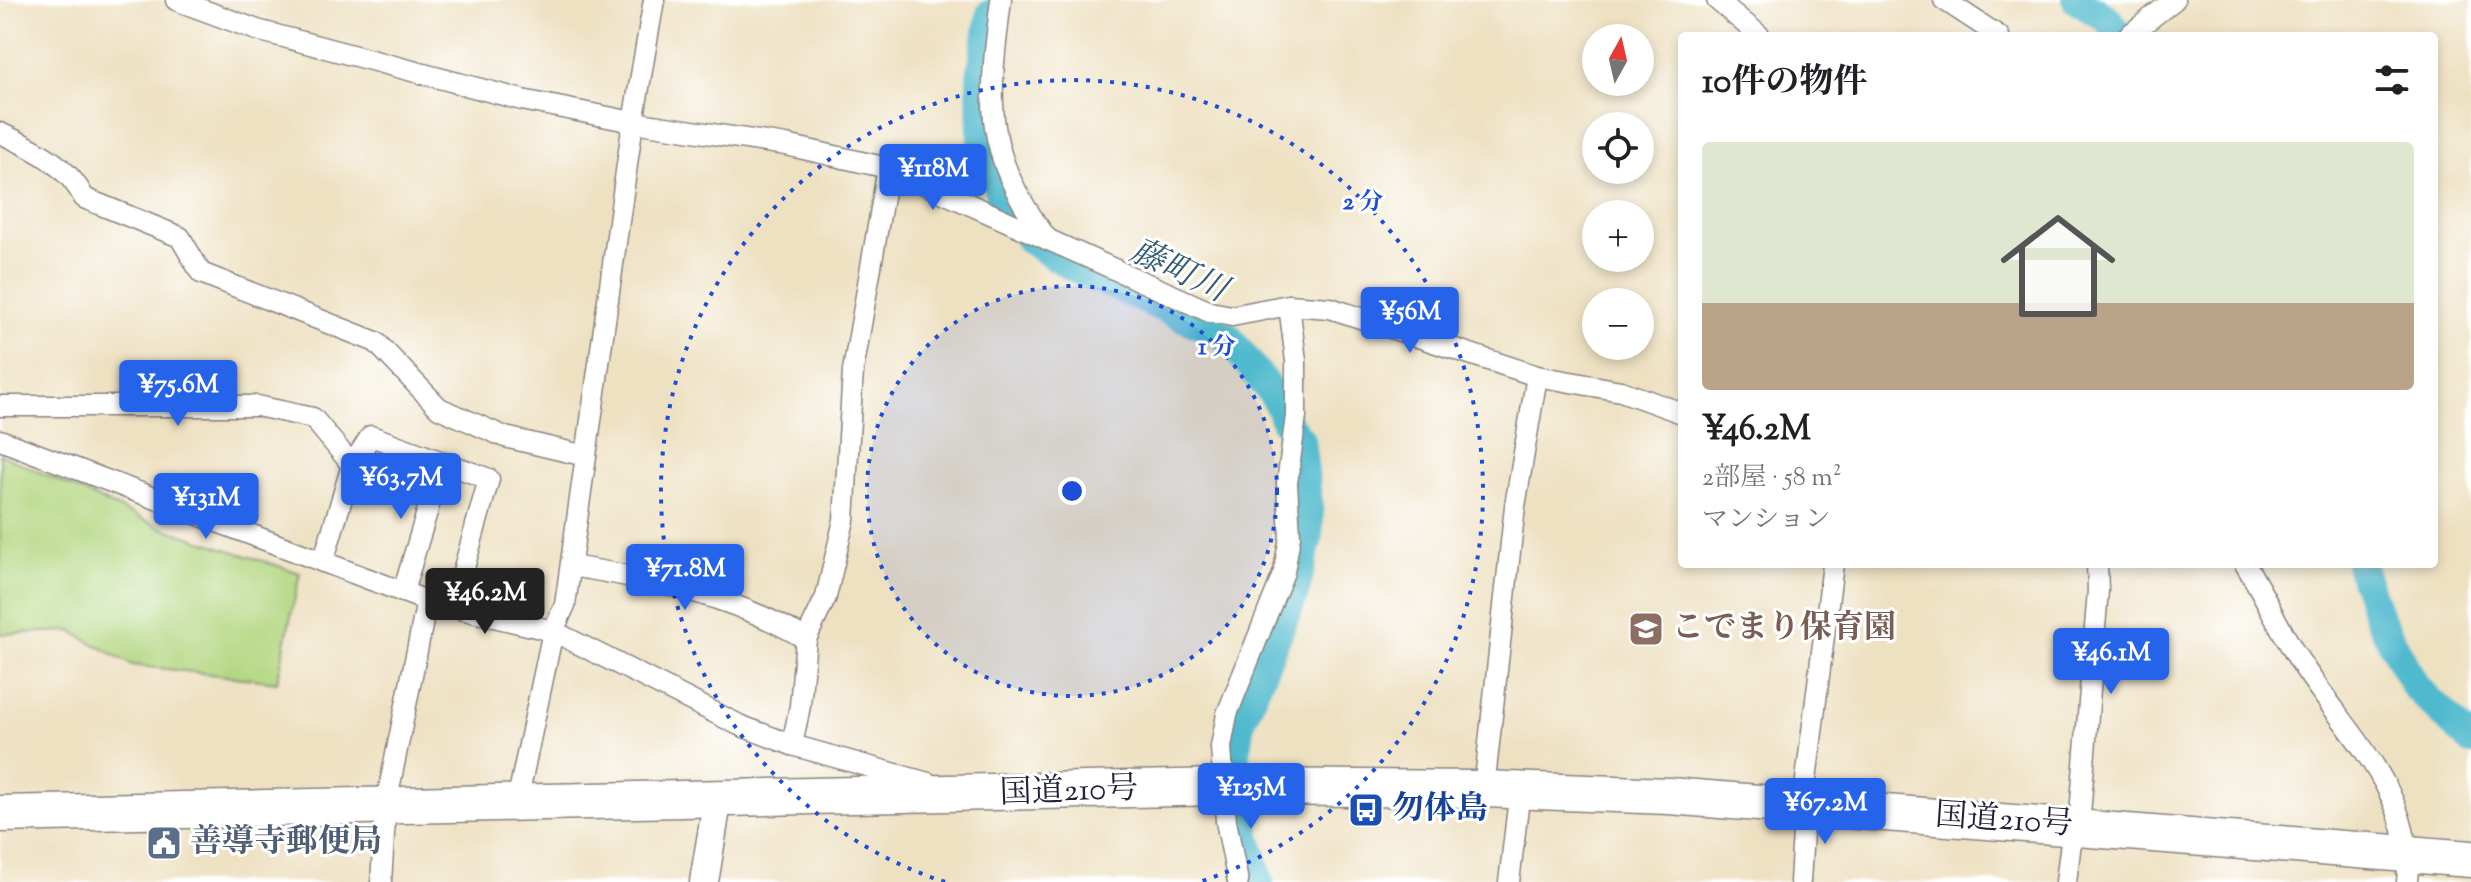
<!DOCTYPE html>
<html lang="ja">
<meta charset="utf-8">
<style>
body{margin:0;font-family:"Sorts Mill Goudy","Noto Serif JP",serif;background:#f6f6f6;color:#202124;height:100vh;display:flex;flex-direction:column;font-size:30px;white-space:nowrap}
*{box-sizing:border-box;margin:0}
p{font-size:26px;color:#757577}
.icon{flex:none;width:44px;height:44px;fill:none;stroke:currentColor;stroke-width:2;stroke-linecap:round;stroke-linejoin:round}
.map{position:relative;flex:1;overflow:hidden}
.sheet{position:absolute;left:1678px;top:32px;width:760px;height:536px;display:flex;flex-direction:column;background:#fff;border-radius:8px;box-shadow:0 4px 12px #0003}
.sheet>*{flex:none}
.needle{width:52px;rotate:8deg}
.buttons{position:absolute;left:1582px;top:24px;display:grid;gap:16px}
.buttons a{display:grid;place-items:center;width:72px;height:72px;border-radius:50%;background:#fff;box-shadow:0 4px 12px #0003;font-size:40px}
.price{position:absolute;translate:-50% -68px;padding:0 18px;border-radius:8px;background:#2563eb;color:#fff;font-size:26px;line-height:52px;filter:drop-shadow(0 2px 4px #0008)}
.price::after{content:'';position:absolute;left:50%;top:48px;width:24px;height:18px;margin-left:-12px;background:inherit;clip-path:polygon(0 0,100% 0,50% 100%)}
.price.selected{background:#222;color:#fff}
ul{padding:0;list-style:none}
li{display:grid;align-content:center;gap:16px;height:424px;padding:0 24px}
li+li{border-top:2px solid #e0e0e0}
li span{display:grid;place-items:center;height:248px;border-radius:8px;color:#555}
li>.icon{margin-inline-start:auto}
span .icon{width:144px;height:144px;fill:#fffc;stroke-width:1}
li b{font-size:34px}
h2{display:flex;justify-content:space-between;align-items:center;height:96px;padding:0 24px;font-size:34px}
.map>svg:first-child{display:block}
.green{fill:#b1d57e;stroke:#6a7c5c;stroke-width:2}
.lines{fill:none;stroke-linecap:round;stroke-linejoin:round}
.river{stroke:#4fb9cd;stroke-width:30}
.street-casing{stroke:#88827e;stroke-width:23}
.secondary-casing{stroke:#88827e;stroke-width:31}
.highway-casing{stroke:#88827e;stroke-width:39}
.street{stroke:#fff;stroke-width:20}
.secondary{stroke:#fff;stroke-width:28}
.highway{stroke:#fff;stroke-width:36}
.ring{fill:none;stroke:#1d4ed8;stroke-width:4;stroke-dasharray:4 8}
.labels{text-anchor:middle;dominant-baseline:central;stroke-width:6;stroke-linejoin:round;paint-order:stroke}
.education-label{font-size:32px;font-weight:bold;fill:#785e54;stroke:#fff;text-anchor:start}
.street-label{font-size:32px;fill:#22223b;stroke:#fff}
.transit-label{font-size:32px;font-weight:bold;fill:#164399;stroke:#fff;text-anchor:start}
.service-label{font-size:32px;font-weight:bold;fill:#4e5e75;stroke:#fff;text-anchor:start}
.water-label{font-size:34px;font-style:italic;fill:#345e75;stroke:#fff}
.centre{fill:#1d4ed8;stroke:#fff;stroke-width:4}
.ring-label{font-size:24px;text-anchor:middle;font-weight:bold;fill:#1d4ed8;stroke:#fff;stroke-width:6;stroke-linejoin:round;paint-order:stroke}
</style>
<div class="map">
<svg width="2471" height="882" viewBox="0 0 2471 882">
<rect width="100%" height="100%" fill="#fff"/>
<filter id="ink" filterUnits="userSpaceOnUse"><feTurbulence type="fractalNoise" baseFrequency=".0125" numOctaves="2"/><feDisplacementMap in="SourceGraphic" scale="16" xChannelSelector="R" yChannelSelector="G"/><feConvolveMatrix kernelMatrix="1 2 1 2 8 2 1 2 1" color-interpolation-filters="sRGB"/></filter>
<filter id="wash" filterUnits="userSpaceOnUse"><feTurbulence type="fractalNoise" baseFrequency=".006" numOctaves="4" result="noise"/><feDisplacementMap in="SourceGraphic" scale="32" xChannelSelector="R" yChannelSelector="G"/><feGaussianBlur stdDeviation="1.8" result="paint"/><feColorMatrix in="noise" values="0 0 0 0 0 0 0 0 0 0 0 0 0 0 0 0 0 1.4 0 .05"/><feComposite in="paint" operator="in"/></filter>
<g filter="url(#wash)">
<rect width="100%" height="100%" fill="#eee1c2"/>
<path class="green" d="M 0,454 L 162,528 L 300,573 L 277,682 L 132,665 L 71,631 L 0,634 Z"/>
<g class="lines">
<g class="river">
<path d="M 2077,0 L 2108,19 L 2119,36"/>
<path d="M 991,14 L 981,77 L 982,140 L 1002,198 L 1030,240 L 1073,267 L 1228,337 L 1275,397 L 1286,422 L 1300,440 L 1309,515 L 1308,537 L 1294,594 L 1239,726 L 1234,773"/>
<path d="M 2360,564 L 2377,614 L 2415,686 L 2471,741"/>
<path d="M 1236,800 L 1259,882"/>
</g>
</g>
</g>
<g filter="url(#ink)">
<g class="lines">
<defs>
<g id="street">
<path d="M 176,0 L 257,30 L 522,100 L 633,122 L 786,145 L 888,168 L 1210,312 L 1232,316 L 1289,305 L 1330,308 L 1537,376 L 1621,391 L 1682,413"/>
<path d="M 1001,0 C 988,103 982,153 1048,240"/>
<path d="M 1717,0 L 1760,36"/>
<path d="M 1944,0 L 1999,36"/>
<path d="M 2128,36 L 2174,0"/>
<path d="M 0,133 C 33,148 68,165 84,198 L 180,237 L 201,273 L 376,342 L 439,408 L 505,437 L 586,456"/>
<path d="M 0,406 L 257,406 L 313,418 L 352,465"/>
<path d="M 0,440 L 427,601 L 553,631 L 739,725 L 792,745 L 928,783"/>
<path d="M 323,562 L 352,465 L 371,436 L 489,479 L 453,607"/>
<path d="M 2245,564 C 2266,597 2281,633 2303,666 C 2347,733 2416,796 2407,882"/>
<path d="M 571,566 C 653,579 733,596 806,639"/>
<path d="M 403,592 L 442,462"/>
<path d="M 792,745 L 800,706 L 806,639 L 826,597 L 844,520 L 853,371 L 888,168"/>
<path d="M 1484,789 L 1515,506 L 1537,376"/>
<path d="M 517,802 L 553,631 L 565,605 L 633,122 L 654,0"/>
<path d="M 2079,827 L 2098,590 L 2097,564"/>
<path d="M 381,882 L 386,804 L 427,601"/>
<path d="M 1238,882 L 1226,821 L 1221,747 L 1227,714 L 1284,572 L 1290,536 L 1287,483 L 1296,416 L 1296,361 L 1289,305"/>
<path d="M 1509,882 L 1520,790"/>
<path d="M 1800,882 L 1806,780 L 1833,564"/>
<path d="M 2066,882 L 2073,826"/>
</g>
<path id="secondary" d="M 704,882 L 718,797"/>
<path id="highway" d="M 0,814 L 1222,787 L 1484,789 L 1669,796 L 2471,859"/>
</defs>
<use href="#street" class="street-casing"/>
<use href="#secondary" class="secondary-casing"/>
<use href="#highway" class="highway-casing"/>
<use href="#street" class="street"/>
<use href="#secondary" class="secondary"/>
<use href="#highway" class="highway"/>
</g>
</g>
<circle cx="1072" cy="491" r="205" fill="#1d4ed8" fill-opacity=".12"/>
<g class="ring">
<circle cx="1072" cy="491" r="205"/>
<path d="M945 882A411 411 0 1 1 1199 882"/>
</g>
<defs>
<symbol id="school-square" viewBox="-11 -11 22 22"><rect x="-9" y="-9" width="18" height="18" rx="4" fill="#8d6e63" stroke="#fff"/><path d="M0-5L7-2L0 1L-7-2ZM-4 1L0 2.5L4 1V4Q0 6-4 4Z" fill="#fff"/></symbol>
<symbol id="bus-square" viewBox="-11 -11 22 22"><rect x="-9" y="-9" width="18" height="18" rx="4" fill="#1a4fb4" stroke="#fff"/><path d="M-5-6H5V4H4V6H2V4H-2V6H-4V4H-5ZM-3.5-4V0h7V-4ZM-3.5 1.2v1.5H-2V1.2ZM2 1.2v1.5H3.5V1.2Z" fill="#fff"/></symbol>
<symbol id="civic-square" viewBox="-11 -11 22 22"><rect x="-9" y="-9" width="18" height="18" rx="4" fill="#5c6f8a" stroke="#fff"/><path d="M-.6-6.5H3V-4.5H.6V-3L4-1V1h2V6H-6V1h2V-1L-.6-3ZM-1.2 2.5V6h2.4V2.5Z" fill="#fff"/></symbol>
</defs>
<g fill-rule="evenodd">
<use href="#school-square" x="1626" y="609" width="40" height="40"/>
<use href="#bus-square" x="1346" y="790" width="40" height="40"/>
<use href="#civic-square" x="144" y="823" width="40" height="40"/>
</g>
<g class="labels">
<g class="education-label">
<text x="1672" y="629">こでまり保育園</text>
</g>
<g class="street-label">
<text transform="translate(1069 792) rotate(-2)">国道210号</text>
<text transform="translate(2004 821) rotate(4)">国道210号</text>
</g>
<g class="transit-label">
<text x="1392" y="810">勿体島</text>
</g>
<g class="service-label">
<text x="190" y="843">善導寺郵便局</text>
</g>
<g class="water-label">
<text transform="translate(1178 272) rotate(25)">藤町川</text>
</g>
</g>
<circle cx="1072" cy="491" r="12" class="centre"/>
<g class="ring-label">
<text x="1363" y="209">2 分</text>
<text x="1217" y="354">1 分</text>
</g>
</svg>
<div class="buttons">
<a><svg class="needle" viewBox="-14 -14 28 28"><path d="M0-13l5 13h-10z" fill="#e53935"/><path d="M0 13l5-13h-10z" fill="#757577"/></svg></a>
<a><svg class="icon" aria-label="locate" viewBox="0 0 24 24"><circle cx="12" cy="12" r="6"/><path d="M12 2v4M12 18v4M2 12h4M18 12h4"/></svg></a>
<a>+</a>
<a>−</a>
</div>
<b class="price" style="left:933px;top:212px">¥118M</b>
<b class="price" style="left:1410px;top:355px">¥56M</b>
<b class="price" style="left:178px;top:428px">¥75.6M</b>
<b class="price" style="left:401px;top:521px">¥63.7M</b>
<b class="price" style="left:206px;top:541px">¥131M</b>
<b class="price" style="left:685px;top:612px">¥71.8M</b>
<b class="price selected" style="left:485px;top:636px">¥46.2M</b>
<b class="price" style="left:2111px;top:696px">¥46.1M</b>
<b class="price" style="left:1251px;top:831px">¥125M</b>
<b class="price" style="left:1825px;top:846px">¥67.2M</b>
<section class="sheet">
<h2>10件の物件<svg class="icon" aria-label="filters" viewBox="0 0 24 24"><path d="M4 7h16M4 17h16"/><circle cx="9" cy="7" r="2"/><circle cx="15" cy="17" r="2"/></svg></h2>
<ul>
<li><span style="background:linear-gradient(#dfe7d0 65%,#b9a48a 0)"><svg class="icon" aria-label="home" viewBox="0 0 24 24"><path d="M3 11l9-7 9 7M6 9v11h12V9"/></svg></span><div><b>¥46.2M</b><p>2部屋 · 58 m²</p><p>マンション</p></div></li>
</ul>
</section>
</div>
